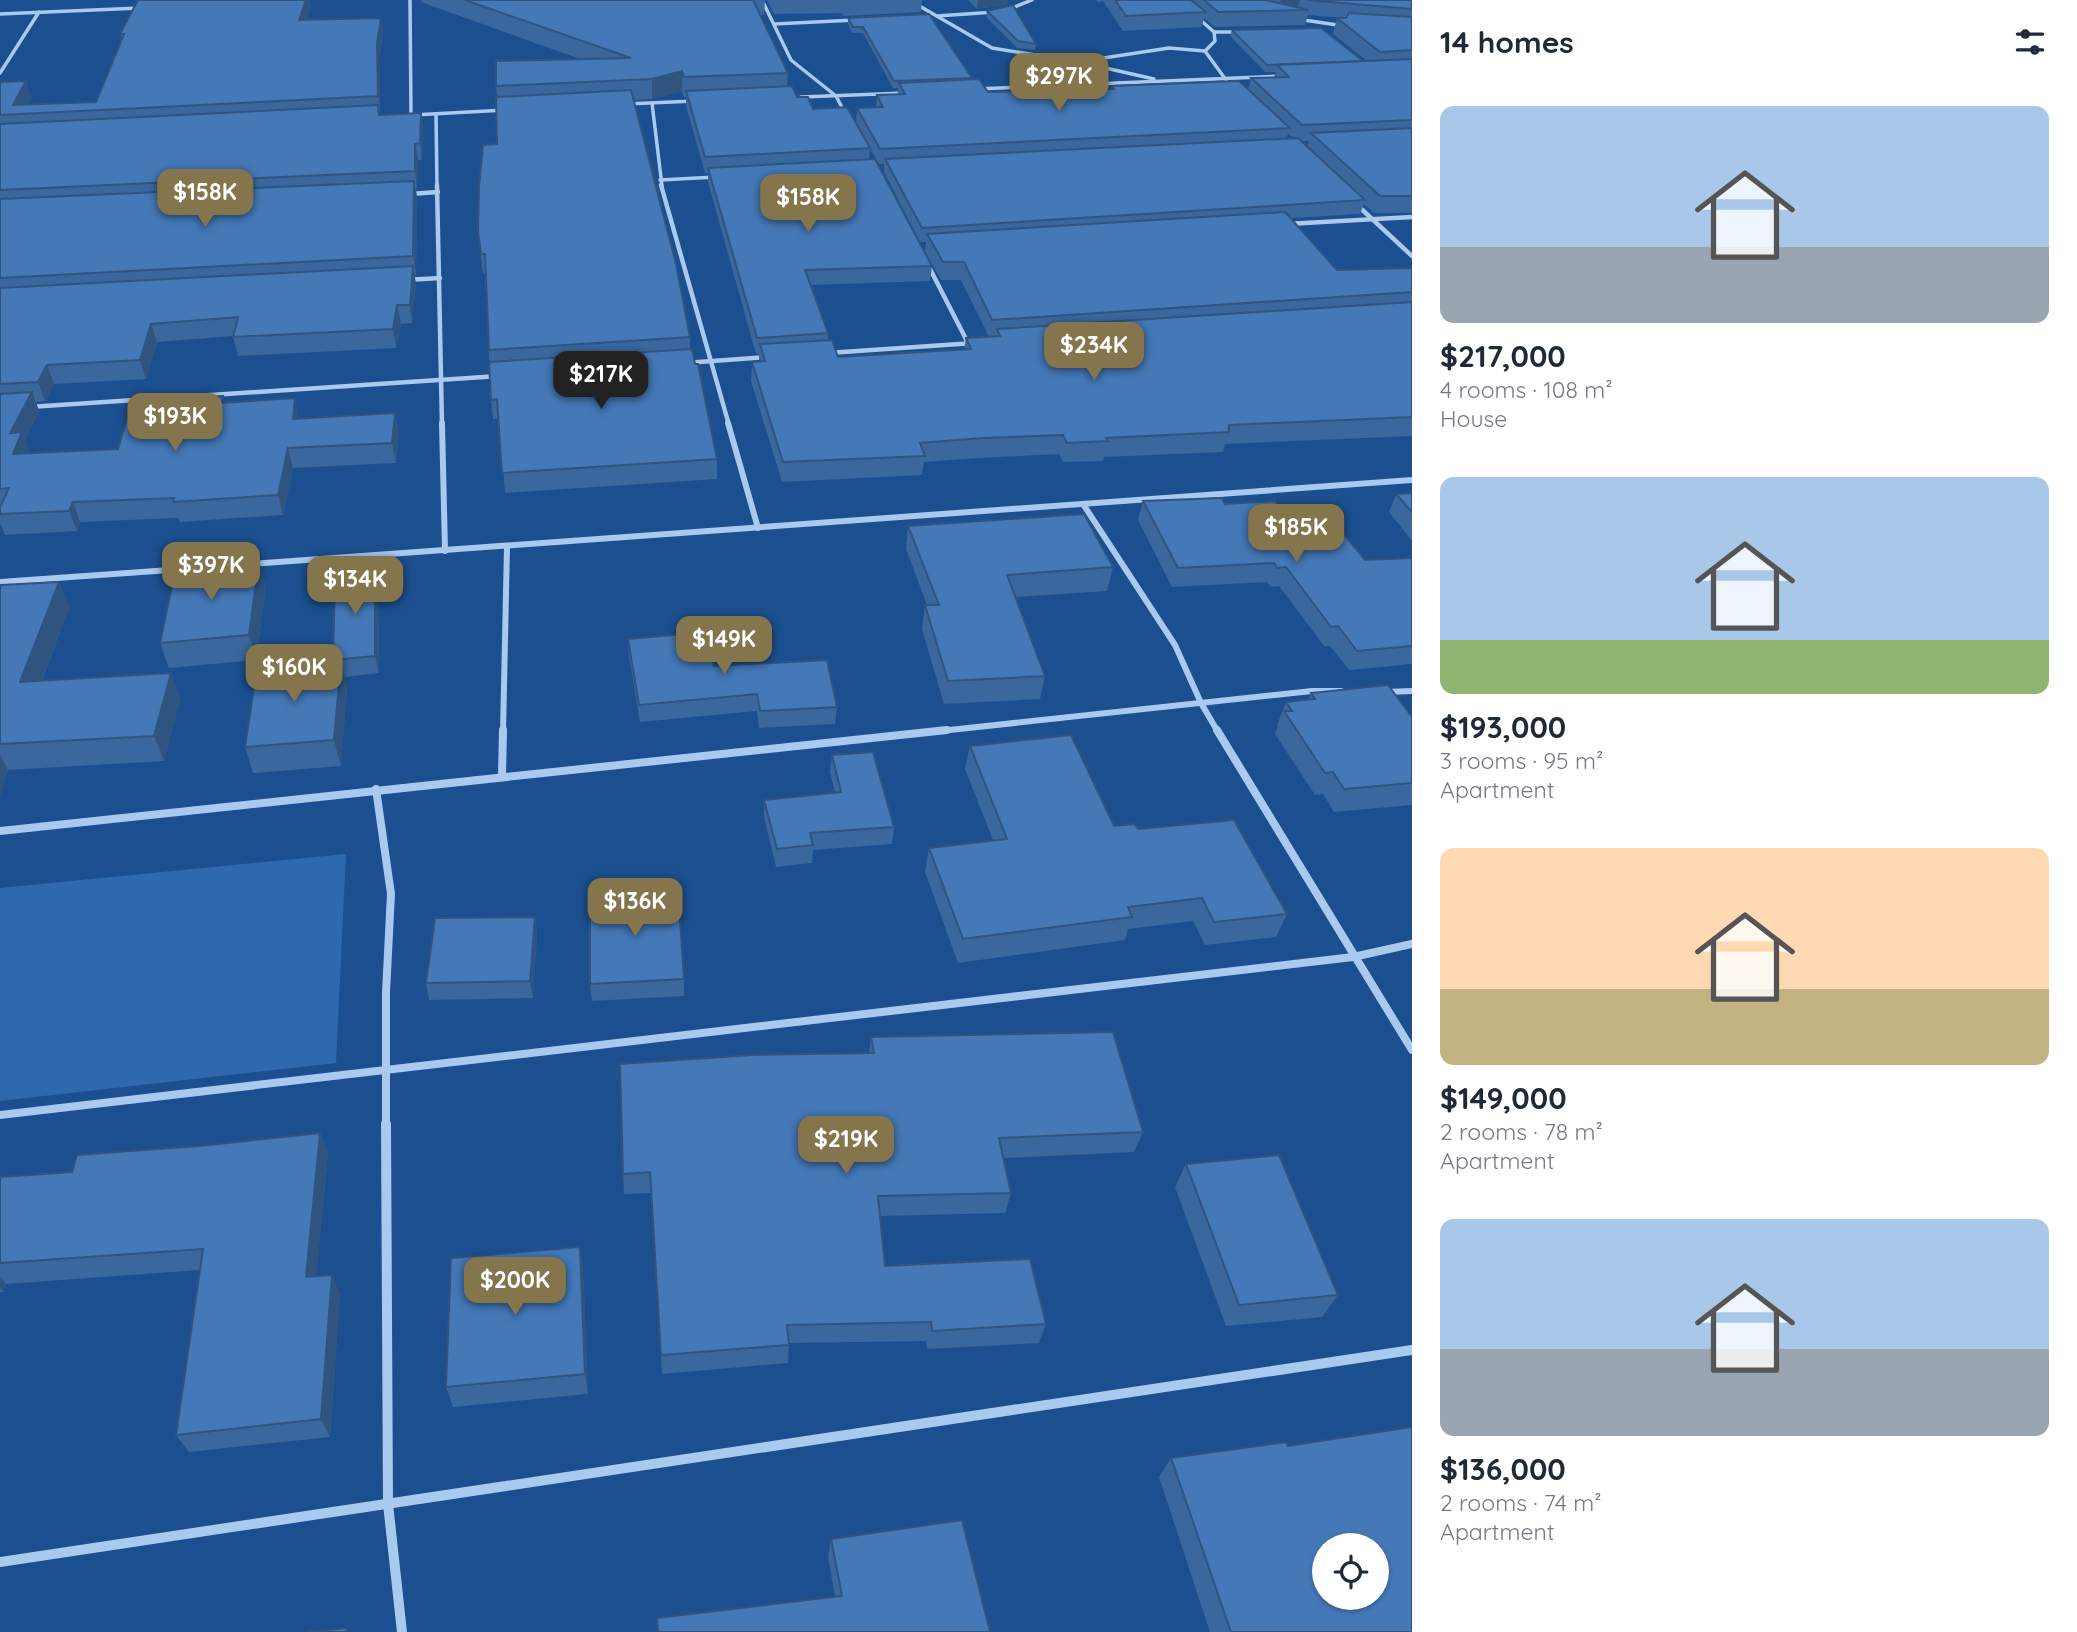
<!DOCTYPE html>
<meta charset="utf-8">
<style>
body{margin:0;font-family:Quicksand,sans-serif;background:#f2f2f3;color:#1f2937;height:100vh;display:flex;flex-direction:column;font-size:26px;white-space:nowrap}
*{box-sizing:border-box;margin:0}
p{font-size:23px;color:#747a83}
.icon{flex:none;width:38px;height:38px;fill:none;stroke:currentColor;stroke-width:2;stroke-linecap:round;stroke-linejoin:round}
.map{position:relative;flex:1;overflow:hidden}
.drawer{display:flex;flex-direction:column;background:#fff;width:665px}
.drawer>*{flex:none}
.buttons{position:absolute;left:1312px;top:1533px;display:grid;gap:14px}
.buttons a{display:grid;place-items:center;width:77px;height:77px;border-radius:50%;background:#fff;box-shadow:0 2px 5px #0004;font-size:35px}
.price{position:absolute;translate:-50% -60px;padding:0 16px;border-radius:14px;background:#84754c;color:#fff;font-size:23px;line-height:46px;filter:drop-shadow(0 2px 4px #0008)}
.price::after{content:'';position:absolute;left:50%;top:42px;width:21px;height:16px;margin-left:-10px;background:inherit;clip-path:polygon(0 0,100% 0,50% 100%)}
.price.current{background:#222;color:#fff}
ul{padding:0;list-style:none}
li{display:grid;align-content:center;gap:14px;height:371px;padding:0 28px}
li span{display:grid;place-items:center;height:217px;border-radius:14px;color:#555}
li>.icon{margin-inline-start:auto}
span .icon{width:126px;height:126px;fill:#fffc;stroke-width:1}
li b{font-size:30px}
h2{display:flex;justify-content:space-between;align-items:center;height:84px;padding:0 28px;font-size:30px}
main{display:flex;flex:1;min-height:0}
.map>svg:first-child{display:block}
.green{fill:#2e69ad}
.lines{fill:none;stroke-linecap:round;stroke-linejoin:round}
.street-far4{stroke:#a9c9ee;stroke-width:3.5}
.street-far3{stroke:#a9c9ee;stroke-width:4.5}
.street-far2{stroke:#a9c9ee;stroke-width:6}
.street-far1{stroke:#a9c9ee;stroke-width:8}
.street{stroke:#a9c9ee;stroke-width:10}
.wall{fill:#3a679d;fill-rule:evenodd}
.shaded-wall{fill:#305480}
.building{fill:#4478b7;stroke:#305480;stroke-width:2;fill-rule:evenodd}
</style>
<main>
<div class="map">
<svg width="1412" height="1632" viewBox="0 0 1412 1632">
<rect width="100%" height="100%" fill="#1b4f8f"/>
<path class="green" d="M 346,854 L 336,1063 L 0,1101 L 0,888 Z"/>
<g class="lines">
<g class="street-far4">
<path d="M 410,0 L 411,115"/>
<path d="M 762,0 L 791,60 L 836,96 L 846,115"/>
<path d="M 909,0 L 992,48 L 1079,62 L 1154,79"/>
<path d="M 1007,10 L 1032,0"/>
<path d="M 0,14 L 140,8"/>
<path d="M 937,16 L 995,12"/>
<path d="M 1197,17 L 1214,32 L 1215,41 L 1205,51 L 1226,80"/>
<path d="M 1297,19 L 1344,26"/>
<path d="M 774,24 L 856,20"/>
<path d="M 1214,32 L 1239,32"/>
<path d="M 1084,61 L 1169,48 L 1205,51"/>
<path d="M 0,73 L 39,12"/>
<path d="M 1033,87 L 1018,72 L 1072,63"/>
<path d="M 976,89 L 1282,76"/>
<path d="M 801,97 L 905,93"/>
<path d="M 652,103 L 662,186"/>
<path d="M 626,104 L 695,101"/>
<path d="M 436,114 L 437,186"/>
<path d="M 413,115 L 506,110"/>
<path d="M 660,180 L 716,177"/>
</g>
<g class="street-far3">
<path d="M 437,185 L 442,425"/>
<path d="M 661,185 L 729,425"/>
<path d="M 410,194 L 438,192"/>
<path d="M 1356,204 L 1412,256"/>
<path d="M 1287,224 L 1412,217"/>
<path d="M 927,263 L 968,343"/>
<path d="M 406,280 L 440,278"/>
<path d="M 828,353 L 974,343"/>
<path d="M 685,363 L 768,357"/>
<path d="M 29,407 L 499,376"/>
</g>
<g class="street-far2">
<path d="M 442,423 L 445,551"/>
<path d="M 728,423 L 758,528"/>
<path d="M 1083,504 L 1175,645 L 1201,703 L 1218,732"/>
<path d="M 252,564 L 1412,480"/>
<path d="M 0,582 L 184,569"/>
<path d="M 1385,692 L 1412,691"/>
<path d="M 503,732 L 507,547"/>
<path d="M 931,732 L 1312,691 L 1341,691"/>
</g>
<g class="street-far1">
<path d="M 1217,730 L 1412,1050"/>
<path d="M 502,777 L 503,730"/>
<path d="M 376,789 L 391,894 L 386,992 L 386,1126"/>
<path d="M 0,831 L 947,730"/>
<path d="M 0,1115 L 1353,957 L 1412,944"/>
</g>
<g class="street">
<path d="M 386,1124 L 388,1504 L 402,1632"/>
<path d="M 0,1562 L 1412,1350"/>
</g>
</g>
<g class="wall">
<path d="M 421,0 L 765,0 L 764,15 L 760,15 L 788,73 L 787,86 L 797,97 L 813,109 L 856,122 L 857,108 L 876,107 L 877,95 L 898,94 L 898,88 L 893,88 L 863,33 L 852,33 L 848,24 L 848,18 L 972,78 L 972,80 L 988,92 L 1111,89 L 1112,86 L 1248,90 L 1251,78 L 1274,77 L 1276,72 L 1265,72 L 1230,36 L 1232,30 L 1363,61 L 1367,61 L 1333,34 L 1337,18 L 1343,18 L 1308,15 L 1305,25 L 1215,27 L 1204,18 L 1202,27 L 1123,31 L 1103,1 L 1098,2 L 1096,0 L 1412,0 L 1412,213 L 1374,213 L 1364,204 L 1360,214 L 1290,218 L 1337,270 L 1412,268 L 1412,436 L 1225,444 L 1223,452 L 1104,457 L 1103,461 L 1063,462 L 1059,454 L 979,458 L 924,462 L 922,475 L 782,482 L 751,381 L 752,362 L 759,362 L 759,354 L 756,354 L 708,182 L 708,173 L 705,173 L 686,106 L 686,97 L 684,97 L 682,91 L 652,99 L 634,100 L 690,337 L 690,349 L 695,364 L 717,459 L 717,479 L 505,493 L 499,419 L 493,419 L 491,400 L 485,274 L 483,274 L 478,231 L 497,144 L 497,97 L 496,86 L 580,59 L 421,2 ZM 1288,133 L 1293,138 L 1287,138 ZM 1302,141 L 1309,141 L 1307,146 ZM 870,149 L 879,164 L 884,164 L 884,172 L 920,242 L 926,242 L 925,251 L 941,280 L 961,280 L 989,337 L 966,338 L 964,350 L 838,357 L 828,340 L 828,333 L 810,285 L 930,281 L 932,266 L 869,159 Z"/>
<path d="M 767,0 L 922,0 L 921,12 L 844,16 L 842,13 L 774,14 Z"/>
<path d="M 968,0 L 1008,0 L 1008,4 L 977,9 Z"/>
<path d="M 311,7 L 307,20 L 381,18 L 383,33 L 379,59 L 380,115 L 421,113 L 423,130 L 422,160 L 418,160 L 417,188 L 416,188 L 417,198 L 416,275 L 414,275 L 416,284 L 412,323 L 401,324 L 396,348 L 238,356 L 233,336 L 157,342 L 146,379 L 54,384 L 45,401 L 36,402 L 39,411 L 25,439 L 29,453 L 118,449 L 225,403 L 299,418 L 395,413 L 399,433 L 396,463 L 293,468 L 283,515 L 180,522 L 178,518 L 80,522 L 77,531 L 5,535 L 0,523 L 0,82 L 26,81 L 31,97 L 27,105 L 96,102 L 122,39 L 120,34 Z"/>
<path d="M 987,11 L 1036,44 L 1035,50 L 1017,48 L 986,17 Z"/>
<path d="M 1412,493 L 1412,541 L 1389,512 L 1396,494 Z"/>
<path d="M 1143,501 L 1225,504 L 1365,560 L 1412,558 L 1412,664 L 1349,670 L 1330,646 L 1324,646 L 1279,586 L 1271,587 L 1267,582 L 1172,587 L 1138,520 Z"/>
<path d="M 908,526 L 1113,567 L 1107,591 L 1015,597 L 1045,676 L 1040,699 L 944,704 L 922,629 L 925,605 L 927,605 L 906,549 Z"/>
<path d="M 375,572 L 378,589 L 379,673 L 345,677 L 347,686 L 341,766 L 253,773 L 245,747 L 333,662 L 333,660 Z"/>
<path d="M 0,585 L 69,607 L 42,681 L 171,673 L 180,699 L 164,761 L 8,770 L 0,796 Z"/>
<path d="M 266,586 L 256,660 L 169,668 L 160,643 Z"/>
<path d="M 628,639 L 714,666 L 837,707 L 835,724 L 759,728 L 757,711 L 640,722 L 629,656 Z"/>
<path d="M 1311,693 L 1412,717 L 1412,805 L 1334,812 L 1323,794 L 1315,795 L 1275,734 L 1278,726 L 1277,725 L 1286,702 L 1308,700 Z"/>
<path d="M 970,746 L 1114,826 L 1138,829 L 1287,914 L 1276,937 L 1205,945 L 1193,921 L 1128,929 L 1125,940 L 958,963 L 925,872 L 929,848 L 993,840 L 965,769 Z"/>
<path d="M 832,755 L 894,827 L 892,844 L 813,850 L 812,863 L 776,867 L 764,817 L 764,800 L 835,792 L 830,772 Z"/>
<path d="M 535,917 L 537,934 L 533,998 L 429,1000 L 426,983 Z"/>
<path d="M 684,979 L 684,996 L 592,1001 L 590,984 Z"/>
<path d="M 871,1037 L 1143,1132 L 1134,1152 L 1004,1158 L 1011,1193 L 1005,1213 L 880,1216 L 885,1266 L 1046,1324 L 1039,1343 L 927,1349 L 926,1341 L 789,1343 L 788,1363 L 662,1374 L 651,1193 L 624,1194 L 623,1174 L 869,1053 Z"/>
<path d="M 320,1133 L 328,1154 L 316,1276 L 340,1294 L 330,1437 L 189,1452 L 176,1435 L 200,1270 L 6,1284 L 4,1292 L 0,1292 L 0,1177 L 72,1172 L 199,1146 Z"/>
<path d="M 1186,1164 L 1338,1295 L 1322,1317 L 1226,1326 L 1175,1187 Z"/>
<path d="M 583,1269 L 588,1394 L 453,1407 L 446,1387 Z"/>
<path d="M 1288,1446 L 1412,1632 L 1210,1632 L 1159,1477 L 1171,1458 Z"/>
<path d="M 831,1539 L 990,1632 L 835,1597 L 828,1557 Z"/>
</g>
<g class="shaded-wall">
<path d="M 306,0 L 310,0 L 311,7 L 302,36 L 299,20 Z"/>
<path d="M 978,0 L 1008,0 L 1008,4 L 977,9 Z"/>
<path d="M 1281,0 L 1300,0 L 1298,6 L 1278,10 Z"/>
<path d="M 381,18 L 383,33 L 379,59 L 381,112 L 378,96 L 377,43 Z"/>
<path d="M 682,71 L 682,91 L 652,99 L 652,79 Z"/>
<path d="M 26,81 L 31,97 L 22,114 L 13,105 Z"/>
<path d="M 421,113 L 423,130 L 422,160 L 420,143 Z"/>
<path d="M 415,144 L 418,160 L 417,188 L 415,171 Z"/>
<path d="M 414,181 L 417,198 L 416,275 L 413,256 Z"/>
<path d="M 413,266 L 416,284 L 412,323 L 410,305 Z"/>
<path d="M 397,305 L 401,324 L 396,348 L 393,329 Z"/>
<path d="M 151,324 L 157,342 L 146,379 L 140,360 Z"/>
<path d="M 47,365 L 54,384 L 45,401 L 38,382 Z"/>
<path d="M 32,392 L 39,411 L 25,439 L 30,452 L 21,473 L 13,454 L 10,433 Z"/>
<path d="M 295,398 L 299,418 L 297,438 L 293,419 Z"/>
<path d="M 395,413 L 399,433 L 396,463 L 392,443 Z"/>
<path d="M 288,448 L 293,468 L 283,515 L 278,495 Z"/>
<path d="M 73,502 L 80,522 L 77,531 L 69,511 Z"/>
<path d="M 259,561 L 266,586 L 256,660 L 249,635 Z"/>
<path d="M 375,572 L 378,589 L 379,673 L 375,656 Z"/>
<path d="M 59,582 L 69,607 L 32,707 L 20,682 Z"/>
<path d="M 341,661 L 347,686 L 341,766 L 334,740 Z"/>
<path d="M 171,673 L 180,699 L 164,761 L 154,736 Z"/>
<path d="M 0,754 L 8,770 L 0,796 Z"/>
<path d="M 535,917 L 537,934 L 533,998 L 530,981 Z"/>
<path d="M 320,1133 L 328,1154 L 314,1297 L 306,1277 Z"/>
<path d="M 580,1247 L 583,1269 L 588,1394 L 585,1374 Z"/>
<path d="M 332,1275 L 340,1294 L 330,1437 L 321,1419 Z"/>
<path d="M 0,1276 L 6,1284 L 4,1292 L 0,1287 Z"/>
</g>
<g class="building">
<path d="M 138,0 L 306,0 L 299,20 L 381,18 L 377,43 L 378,96 L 0,115 L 0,82 L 26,81 L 13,105 L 96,102 L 124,34 L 120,34 Z"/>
<path d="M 465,0 L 753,0 L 788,73 L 684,77 L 682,71 L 652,79 L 496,86 L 496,61 L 631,58 Z"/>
<path d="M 1115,0 L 1191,0 L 1206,12 L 1126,16 Z"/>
<path d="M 1204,0 L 1266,0 L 1309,10 L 1218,12 Z"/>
<path d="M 1307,0 L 1412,0 L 1412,9 Z"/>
<path d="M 1013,5 L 1036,44 L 1018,41 L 987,11 Z"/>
<path d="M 1349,13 L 1412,17 L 1412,50 L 1380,52 L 1337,18 L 1346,18 Z"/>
<path d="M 929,14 L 972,78 L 894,81 L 863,27 L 853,27 L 848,18 Z"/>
<path d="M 1321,28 L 1363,61 L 1267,65 L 1232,30 Z"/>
<path d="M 1412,59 L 1412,120 L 1302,125 L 1251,78 L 1289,77 L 1277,65 Z"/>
<path d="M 979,79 L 988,92 L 1114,89 L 1112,86 L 1239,81 L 1290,128 L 880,149 L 857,108 L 883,107 L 877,95 L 905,94 L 899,83 Z"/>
<path d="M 792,86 L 797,97 L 808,97 L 813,109 L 847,107 L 870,148 L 705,157 L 686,91 Z"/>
<path d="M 631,90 L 676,264 L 690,337 L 489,350 L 485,254 L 481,254 L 478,231 L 479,187 L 483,145 L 497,144 L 496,97 Z"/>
<path d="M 378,105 L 379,115 L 421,113 L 420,143 L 415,144 L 415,171 L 0,190 L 0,124 Z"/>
<path d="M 1412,128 L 1412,196 L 1380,196 L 1311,133 Z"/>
<path d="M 1298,138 L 1365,200 L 922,228 L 885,159 Z"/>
<path d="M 875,159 L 932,266 L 805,270 L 828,333 L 757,338 L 708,168 Z"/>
<path d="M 414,181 L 413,256 L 0,278 L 0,199 Z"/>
<path d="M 1285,212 L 1337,270 L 1412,268 L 1412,292 L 992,320 L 964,262 L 943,262 L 927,234 Z"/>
<path d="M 413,266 L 410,305 L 397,305 L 393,329 L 233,337 L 238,317 L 151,324 L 140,360 L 47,365 L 38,382 L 0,384 L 0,288 Z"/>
<path d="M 1412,302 L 1412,417 L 1229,425 L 1229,432 L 1106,438 L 1108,441 L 1067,443 L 1063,435 L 983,438 L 920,443 L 925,456 L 783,462 L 752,362 L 765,361 L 760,344 L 832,340 L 838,357 L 971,349 L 966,338 L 1000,336 L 997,329 Z"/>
<path d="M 692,349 L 695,364 L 698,364 L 717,459 L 502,473 L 497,399 L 491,400 L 489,362 Z"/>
<path d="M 32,392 L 10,433 L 22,432 L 13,454 L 118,449 L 132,401 L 223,396 L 222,403 L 295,398 L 293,419 L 395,413 L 392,443 L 288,448 L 278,495 L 173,502 L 174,498 L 73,502 L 69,511 L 0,514 L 0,507 L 9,488 L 0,489 L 0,394 Z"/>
<path d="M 1412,493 L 1412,512 L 1396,494 Z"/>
<path d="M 1222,498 L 1225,504 L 1275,501 L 1296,532 L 1339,528 L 1365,560 L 1412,558 L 1412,646 L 1357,651 L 1338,626 L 1331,627 L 1286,567 L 1277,568 L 1274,563 L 1178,568 L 1143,501 Z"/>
<path d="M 1084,514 L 1113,567 L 1007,575 L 1045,676 L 948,681 L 925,605 L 939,605 L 908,526 Z"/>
<path d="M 259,561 L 249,635 L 160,643 L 176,567 Z"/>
<path d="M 375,572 L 375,656 L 333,660 L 335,576 Z"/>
<path d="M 59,582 L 20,682 L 171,673 L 154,736 L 0,744 L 0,585 Z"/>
<path d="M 707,632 L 714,666 L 827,660 L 837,707 L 760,711 L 757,694 L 639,705 L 628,639 Z"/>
<path d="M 341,661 L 334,740 L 245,747 L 257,668 Z"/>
<path d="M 1388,685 L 1412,717 L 1412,783 L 1344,789 L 1333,772 L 1325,773 L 1284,711 L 1292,711 L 1286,702 L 1315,699 L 1311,693 Z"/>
<path d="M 1071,735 L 1114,826 L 1135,824 L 1138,829 L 1234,820 L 1287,914 L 1214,922 L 1202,898 L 1128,907 L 1132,917 L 963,939 L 929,848 L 1007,839 L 970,746 Z"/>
<path d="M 873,752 L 894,827 L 810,833 L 813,845 L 777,849 L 764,800 L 841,792 L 832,755 Z"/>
<path d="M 678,891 L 684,979 L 590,984 L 590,895 Z"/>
<path d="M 535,917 L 530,981 L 426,983 L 435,918 Z"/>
<path d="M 1113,1032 L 1143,1132 L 999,1138 L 1011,1193 L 878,1196 L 885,1266 L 1030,1259 L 1046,1324 L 932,1331 L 931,1322 L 787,1325 L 789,1345 L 661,1355 L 650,1172 L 623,1174 L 620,1064 L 752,1055 L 874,1053 L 871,1037 Z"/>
<path d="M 320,1133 L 306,1277 L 332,1275 L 321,1419 L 176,1435 L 203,1249 L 0,1263 L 0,1177 L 72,1172 L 77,1155 L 199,1146 Z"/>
<path d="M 1279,1155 L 1338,1295 L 1239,1305 L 1186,1164 Z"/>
<path d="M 580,1247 L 585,1374 L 446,1387 L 451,1258 Z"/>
<path d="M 1412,1427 L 1412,1632 L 1231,1632 L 1171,1458 L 1286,1442 L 1288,1446 ZM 1325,1545 L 1377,1545 L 1377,1598 L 1325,1598 Z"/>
<path d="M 962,1520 L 990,1632 L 658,1632 L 657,1618 L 842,1596 L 831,1539 Z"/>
<path d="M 347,1628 L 346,1632 L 307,1632 Z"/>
</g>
</svg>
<div class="buttons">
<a><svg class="icon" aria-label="locate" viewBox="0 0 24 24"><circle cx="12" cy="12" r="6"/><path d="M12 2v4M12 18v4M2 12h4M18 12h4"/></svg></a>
</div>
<b class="price" style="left:1059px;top:113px">$297K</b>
<b class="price" style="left:205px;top:229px">$158K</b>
<b class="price" style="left:808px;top:234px">$158K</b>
<b class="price" style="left:1094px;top:382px">$234K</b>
<b class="price current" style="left:601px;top:411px">$217K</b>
<b class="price" style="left:175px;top:453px">$193K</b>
<b class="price" style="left:1296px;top:564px">$185K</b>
<b class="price" style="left:211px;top:602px">$397K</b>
<b class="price" style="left:355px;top:616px">$134K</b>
<b class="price" style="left:724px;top:676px">$149K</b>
<b class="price" style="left:294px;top:704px">$160K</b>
<b class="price" style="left:635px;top:938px">$136K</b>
<b class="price" style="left:846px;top:1176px">$219K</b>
<b class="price" style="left:515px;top:1317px">$200K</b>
</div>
<section class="drawer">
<h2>14 homes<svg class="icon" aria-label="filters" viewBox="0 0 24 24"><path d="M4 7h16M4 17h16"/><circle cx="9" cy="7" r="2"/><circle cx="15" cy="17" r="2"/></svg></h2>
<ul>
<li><span style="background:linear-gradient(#a9c7e8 65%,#9aa5b1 0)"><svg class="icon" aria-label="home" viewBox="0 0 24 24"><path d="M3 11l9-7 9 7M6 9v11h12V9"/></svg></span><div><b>$217,000</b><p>4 rooms · 108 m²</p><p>House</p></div></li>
<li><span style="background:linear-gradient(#a9c7e8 75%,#8fb573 0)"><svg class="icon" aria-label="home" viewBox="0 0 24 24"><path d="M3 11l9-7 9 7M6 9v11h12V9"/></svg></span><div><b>$193,000</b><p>3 rooms · 95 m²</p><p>Apartment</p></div></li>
<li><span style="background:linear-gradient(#ffd9b3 65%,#c2b280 0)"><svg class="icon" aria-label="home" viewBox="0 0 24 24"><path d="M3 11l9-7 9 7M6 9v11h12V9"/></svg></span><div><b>$149,000</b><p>2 rooms · 78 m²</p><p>Apartment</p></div></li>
<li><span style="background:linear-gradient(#a9c7e8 60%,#9aa5b1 0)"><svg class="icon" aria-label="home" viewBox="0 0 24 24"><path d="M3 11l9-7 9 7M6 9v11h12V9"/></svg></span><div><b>$136,000</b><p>2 rooms · 74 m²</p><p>Apartment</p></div></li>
</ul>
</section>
</main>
